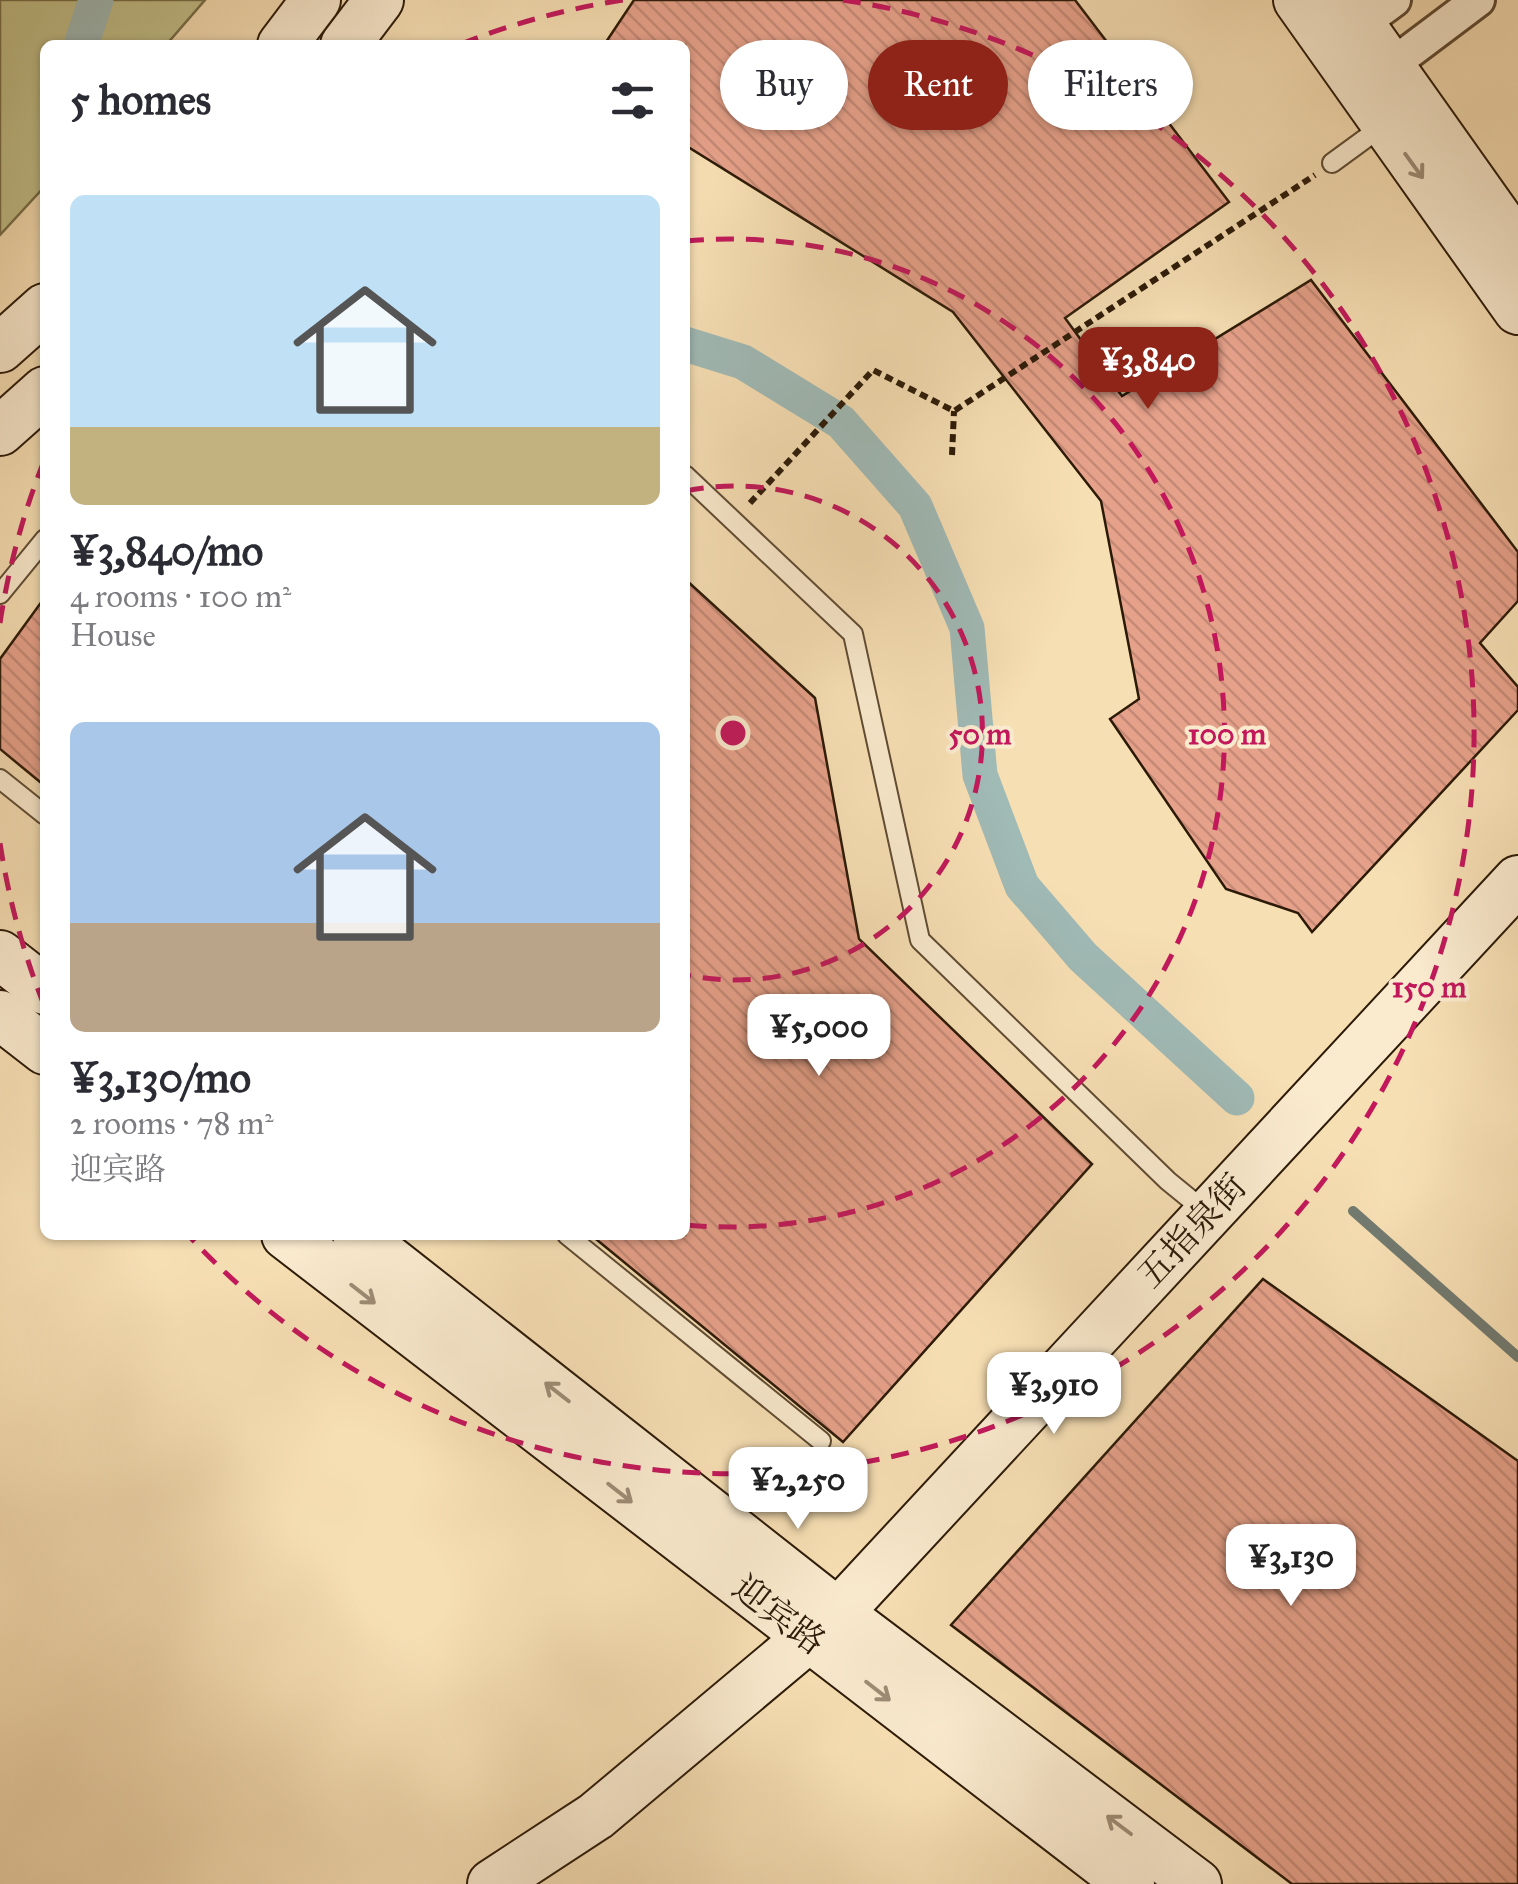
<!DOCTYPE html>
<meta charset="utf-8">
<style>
body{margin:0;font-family:"IM FELL Great Primer","Noto Serif SC",serif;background:#f2f2f3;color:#2b2b33;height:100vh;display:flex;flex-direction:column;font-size:38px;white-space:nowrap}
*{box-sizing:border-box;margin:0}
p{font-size:32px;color:#7c7c81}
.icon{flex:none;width:55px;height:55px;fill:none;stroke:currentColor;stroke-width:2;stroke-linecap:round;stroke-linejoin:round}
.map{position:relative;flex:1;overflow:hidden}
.details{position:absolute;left:40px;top:40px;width:650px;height:1200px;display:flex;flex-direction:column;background:#fff;border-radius:15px;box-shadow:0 2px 8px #0004}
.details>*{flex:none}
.top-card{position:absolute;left:720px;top:40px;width:648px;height:90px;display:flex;gap:20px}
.price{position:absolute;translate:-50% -85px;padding:0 22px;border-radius:20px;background:#fff;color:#222;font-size:32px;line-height:65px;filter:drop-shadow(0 2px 5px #0008)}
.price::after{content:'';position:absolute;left:50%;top:60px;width:30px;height:22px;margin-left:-15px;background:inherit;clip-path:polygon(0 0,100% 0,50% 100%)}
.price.active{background:#8f2418;color:#fff}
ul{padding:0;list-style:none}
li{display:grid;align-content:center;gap:20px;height:530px;padding:0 30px}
li span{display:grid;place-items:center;height:310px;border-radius:15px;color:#555}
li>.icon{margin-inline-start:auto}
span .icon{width:180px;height:180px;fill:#fffc;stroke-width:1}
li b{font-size:42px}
h2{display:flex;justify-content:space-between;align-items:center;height:120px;padding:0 30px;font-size:42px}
.chip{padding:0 35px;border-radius:45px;background:#fff;box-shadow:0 2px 8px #0004;font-size:35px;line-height:90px}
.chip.active{background:#8f2418;color:#fff}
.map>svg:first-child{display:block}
.green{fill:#c2c089;stroke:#776d48;stroke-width:2.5}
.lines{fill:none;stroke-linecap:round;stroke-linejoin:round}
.stream{stroke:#727a70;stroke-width:10}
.canal{stroke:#a0bab6;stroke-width:35}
.building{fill:url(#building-back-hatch);stroke:#2c1a08;stroke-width:2.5}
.lane-casing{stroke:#5f4b33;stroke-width:22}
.street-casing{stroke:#5f4b33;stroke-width:38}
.secondary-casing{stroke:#2c1a08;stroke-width:52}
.path{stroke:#2c1a08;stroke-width:6;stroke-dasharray:8 5;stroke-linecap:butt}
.lane{stroke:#faeace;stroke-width:18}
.street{stroke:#faeace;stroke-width:32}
.secondary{stroke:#faeace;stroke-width:48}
.oneway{stroke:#9d8c75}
.ring{fill:none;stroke:#c2185b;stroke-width:5;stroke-dasharray:18 12}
.labels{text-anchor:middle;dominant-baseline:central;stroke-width:8;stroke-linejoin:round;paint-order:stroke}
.street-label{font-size:35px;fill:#2c1a08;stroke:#faeace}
.centre{fill:#c2185b;stroke:#faeace;stroke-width:5}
.ring-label{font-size:30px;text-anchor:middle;font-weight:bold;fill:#c2185b;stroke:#faeace;stroke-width:8;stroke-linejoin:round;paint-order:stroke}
</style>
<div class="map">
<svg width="1518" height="1884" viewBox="0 0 1518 1884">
<defs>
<pattern id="building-back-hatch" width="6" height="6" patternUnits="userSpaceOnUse" patternTransform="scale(2.5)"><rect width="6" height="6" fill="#e6a18a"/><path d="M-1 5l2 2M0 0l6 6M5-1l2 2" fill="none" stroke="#c58a76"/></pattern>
</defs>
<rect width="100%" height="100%" fill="#f7dfb4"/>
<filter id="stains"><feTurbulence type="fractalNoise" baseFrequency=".002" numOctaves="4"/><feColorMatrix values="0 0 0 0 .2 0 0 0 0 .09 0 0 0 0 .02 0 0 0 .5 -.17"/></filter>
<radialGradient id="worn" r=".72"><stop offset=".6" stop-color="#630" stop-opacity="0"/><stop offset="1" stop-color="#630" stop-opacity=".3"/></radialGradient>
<path class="green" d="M 0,0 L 205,0 L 166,45 L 45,45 L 45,186 L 0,235 Z"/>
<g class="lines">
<path class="stream" d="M 1353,1211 L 1518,1357"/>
<g class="canal">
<path d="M 81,45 L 96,0"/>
<path d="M 685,344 L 743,362 L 841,422 L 915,506 L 967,628 L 980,775 L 1022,886 L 1083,957 L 1237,1098"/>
</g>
</g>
<g class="building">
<path d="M 634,0 L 1075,0 L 1229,202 L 1065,318 L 1122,396 L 1311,280 L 1518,552 L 1518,601 L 1480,643 L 1518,687 L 1518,710 L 1312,932 L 1298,913 L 1226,889 L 1110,719 L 1139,699 L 1101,501 L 953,312 L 685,145 L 685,45 L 604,45 Z"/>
<path d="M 685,579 L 815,698 L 859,939 L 1092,1164 L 843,1442 L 591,1235 L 685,1235 Z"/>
<path d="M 45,597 L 45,786 L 0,749 L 0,659 Z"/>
<path d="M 1263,1279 L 1518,1461 L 1518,1884 L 1292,1884 L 951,1625 Z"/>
</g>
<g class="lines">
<defs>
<g id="lane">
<path d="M 1332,163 L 1384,125"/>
<path d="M 685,475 L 853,634 L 920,940 L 1168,1181 L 1206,1212"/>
<path d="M 0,594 L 45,539"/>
<path d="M 0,779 L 45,815"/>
<path d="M 567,1235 L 821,1441"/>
</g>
<g id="street">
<path d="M 1360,25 L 1394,0"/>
<path d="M 1389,67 L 1478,0"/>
</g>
<g id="secondary">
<path d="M 1298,0 L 1518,310"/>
<path d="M 1343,0 L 1518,247"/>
<path d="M 282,45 L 316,0"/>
<path d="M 345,45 L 379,0"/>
<path d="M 0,348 L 45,308"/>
<path d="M 0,431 L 45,391"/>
<path d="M 0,955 L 45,990"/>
<path d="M 0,1015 L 45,1050"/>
<path d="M 286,1235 L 1130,1884"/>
<path d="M 357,1235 L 838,1613 L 1197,1884"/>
<path d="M 492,1884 L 596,1816 L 838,1613 L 1518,880"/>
</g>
</defs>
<use href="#lane" class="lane-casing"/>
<use href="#street" class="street-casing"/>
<use href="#secondary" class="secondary-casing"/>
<g class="path">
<path d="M 952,455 L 954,411"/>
<path d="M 750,503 L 873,370 L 954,411 L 1315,175"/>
</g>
<use href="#lane" class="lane"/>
<use href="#street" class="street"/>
<use href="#secondary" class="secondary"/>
</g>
<defs><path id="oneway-shaft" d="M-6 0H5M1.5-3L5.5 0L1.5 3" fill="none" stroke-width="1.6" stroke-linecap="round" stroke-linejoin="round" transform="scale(2.5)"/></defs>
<g class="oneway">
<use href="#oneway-shaft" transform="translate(1414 166) rotate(54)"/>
<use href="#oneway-shaft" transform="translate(363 1294) rotate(38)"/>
<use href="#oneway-shaft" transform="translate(557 1392) rotate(-142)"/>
<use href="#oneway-shaft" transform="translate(620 1493) rotate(38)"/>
<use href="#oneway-shaft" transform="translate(878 1691) rotate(38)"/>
<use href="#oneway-shaft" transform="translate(1119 1825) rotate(-143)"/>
</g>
<g class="ring">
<path d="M686 491A247 247 0 1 1 686 975"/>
<path d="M686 241A494 494 0 1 1 686 1225"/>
<path d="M44 1005A741 741 0 0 1 0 843M0 623A741 741 0 0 1 44 461M461 44A741 741 0 0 1 623 0M843 0A741 741 0 1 1 191 1238"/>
</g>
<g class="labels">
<g class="street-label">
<text transform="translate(1192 1231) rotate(-47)">五指泉街</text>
<text transform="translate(779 1615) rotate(37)">迎宾路</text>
</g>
</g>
<circle cx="733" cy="733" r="15" class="centre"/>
<g class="ring-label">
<text x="980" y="744">50 m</text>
<text x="1227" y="744">100 m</text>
<text x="1429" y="997">150 m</text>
</g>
<rect width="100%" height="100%" filter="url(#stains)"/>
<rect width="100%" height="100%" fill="url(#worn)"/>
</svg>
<b class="price active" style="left:1148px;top:412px">¥3,840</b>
<b class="price" style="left:819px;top:1079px">¥5,000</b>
<b class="price" style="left:1054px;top:1437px">¥3,910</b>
<b class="price" style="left:798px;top:1532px">¥2,250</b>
<b class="price" style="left:1291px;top:1609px">¥3,130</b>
<div class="top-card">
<a class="chip">Buy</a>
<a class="chip active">Rent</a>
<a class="chip">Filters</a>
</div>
<section class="details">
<h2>5 homes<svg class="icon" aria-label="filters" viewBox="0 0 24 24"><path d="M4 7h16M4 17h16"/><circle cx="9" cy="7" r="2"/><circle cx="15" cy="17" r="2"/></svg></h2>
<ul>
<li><span style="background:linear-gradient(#bfe0f5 75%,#c2b280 0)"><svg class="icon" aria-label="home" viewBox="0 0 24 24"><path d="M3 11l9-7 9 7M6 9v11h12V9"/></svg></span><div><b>¥3,840/mo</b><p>4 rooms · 100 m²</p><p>House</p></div></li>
<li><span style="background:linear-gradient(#a9c7e8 65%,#b9a48a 0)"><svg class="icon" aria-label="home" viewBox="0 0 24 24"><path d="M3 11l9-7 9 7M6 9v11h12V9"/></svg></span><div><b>¥3,130/mo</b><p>2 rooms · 78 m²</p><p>迎宾路</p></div></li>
</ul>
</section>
</div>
